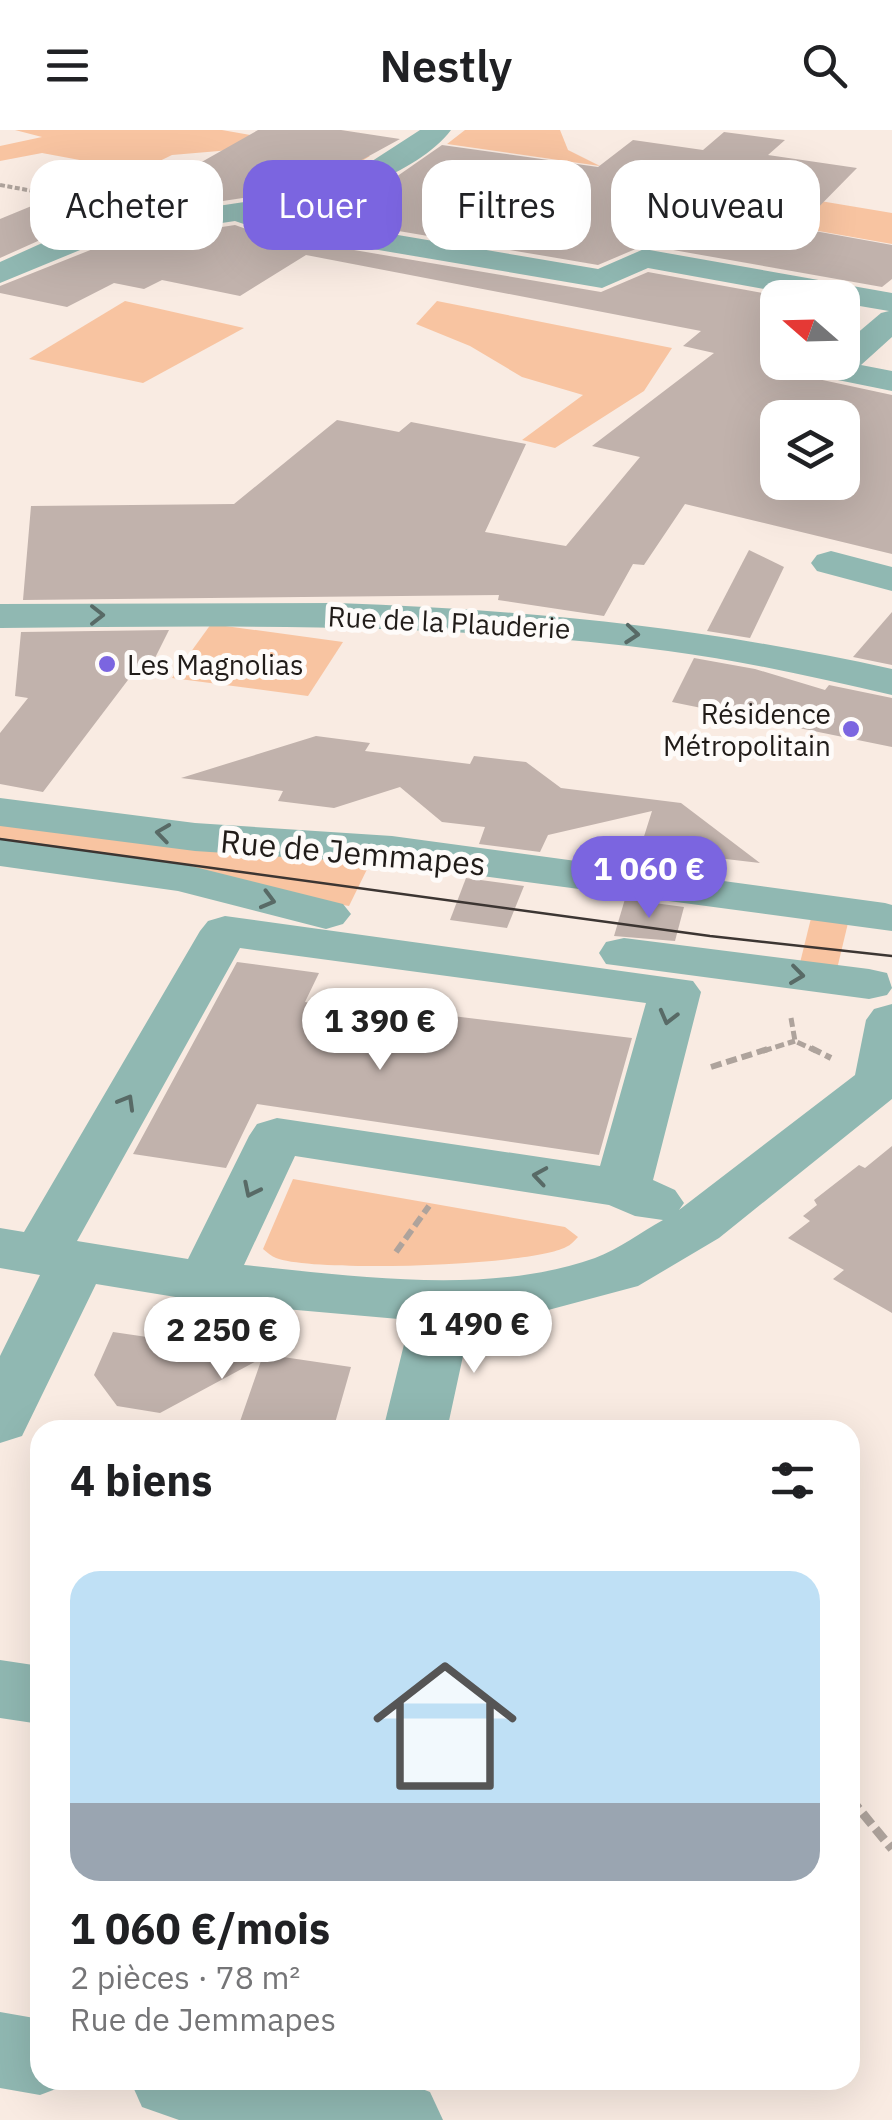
<!DOCTYPE html>
<html lang="fr">
<meta charset="utf-8">
<style>
body{margin:0;font-family:"IBM Plex Sans",sans-serif;background:#f6f6f6;color:#202124;height:100vh;display:flex;flex-direction:column;font-size:38px;white-space:nowrap}
*{box-sizing:border-box;margin:0}
p{font-size:32px;color:#757577}
.icon{flex:none;width:55px;height:55px;fill:none;stroke:currentColor;stroke-width:2;stroke-linecap:round;stroke-linejoin:round}
.map{position:relative;flex:1;overflow:hidden}
.sheet{position:absolute;left:30px;top:1290px;width:830px;height:670px;display:flex;flex-direction:column;background:#fff;border-radius:30px;box-shadow:0 10px 40px #0002}
.sheet>*{flex:none}
.guide{position:absolute;left:30px;top:30px;width:832px;height:90px;display:flex;gap:20px}
.needle{width:65px;rotate:290deg}
.fabs{position:absolute;left:760px;top:150px;display:grid;gap:20px}
.fabs a{display:grid;place-items:center;width:100px;height:100px;border-radius:20px;background:#fff;box-shadow:0 10px 40px #0002;font-size:50px}
.price{position:absolute;translate:-50% -85px;padding:0 22px;border-radius:35px;background:#fff;color:#222;font-size:32px;line-height:65px;filter:drop-shadow(0 2px 5px #0008)}
.price::after{content:'';position:absolute;left:50%;top:60px;width:30px;height:22px;margin-left:-15px;background:inherit;clip-path:polygon(0 0,100% 0,50% 100%)}
.price.active{background:#7b65e0;color:#fff}
ul{padding:0;list-style:none}
li{display:grid;align-content:center;gap:20px;height:530px;padding:0 40px}
li span{display:grid;place-items:center;height:310px;border-radius:30px;color:#555}
li>.icon{margin-inline-start:auto}
span .icon{width:180px;height:180px;fill:#fffc;stroke-width:1}
li b{font-size:42px}
h2{display:flex;justify-content:space-between;align-items:center;height:120px;padding:0 40px;font-size:42px}
.chip{padding:0 35px;border-radius:30px;background:#fff;box-shadow:0 10px 40px #0002;font-size:35px;line-height:90px}
.chip.active{background:#7b65e0;color:#fff}
header{display:flex;justify-content:space-between;align-items:center;height:130px;padding:0 40px;background:#fff;font-size:45px;font-weight:600}
.map>svg:first-child{display:block}
.green{fill:#f8c4a1}
.building{fill:#c1b2ac;fill-rule:evenodd}
.lines{fill:none;stroke-linecap:round;stroke-linejoin:round}
.path-far3{stroke:#aea39c;stroke-width:4;stroke-dasharray:5 2.5;stroke-linecap:butt}
.path-far2{stroke:#aea39c;stroke-width:5;stroke-dasharray:9 4;stroke-linecap:butt}
.path-far1{stroke:#aea39c;stroke-width:6;stroke-dasharray:11 5;stroke-linecap:butt}
.path{stroke:#aea39c;stroke-width:9;stroke-dasharray:14 6;stroke-linecap:butt}
.minor{fill:#90b8b2;fill-rule:evenodd}
.tram{stroke:#3c3532;stroke-width:2.5}
.oneway{stroke:#586a66}
.poi-dot{fill:#7b65e0;stroke:#fefbf9;stroke-width:4}
.labels{text-anchor:middle;dominant-baseline:central;stroke-width:10;stroke-linejoin:round;paint-order:stroke}
.far-street-label{font-size:28px;fill:#211c19;stroke:#fefbf9}
.far-poi-label{font-size:28px;fill:#211c19;stroke:#fefbf9;text-anchor:start}
.street-label{font-size:32px;fill:#211c19;stroke:#fefbf9}
</style>
<header><svg class="icon" aria-label="menu" viewBox="0 0 24 24"><path d="M4 6h16M4 12h16M4 18h16"/></svg>Nestly<svg class="icon" aria-label="search" viewBox="0 0 24 24"><circle cx="10" cy="10" r="6"/><path d="M15 15l6 6"/></svg></header>
<div class="map">
<svg width="892" height="1990" viewBox="0 0 892 1990">
<rect width="100%" height="100%" fill="#f9ebe2"/>
<g class="green">
<path d="M 15,0 L 222,0 L 370,26 L 357,34 L 254,18 L 172,25 L 139,41 L 42,23 L 0,31 L 0,16 L 42,7 Z"/>
<path d="M 465,0 L 560,0 L 568,20 L 600,36 L 447,14 Z"/>
<path d="M 718,54 L 892,83 L 892,114 L 688,78 Z"/>
<path d="M 125,171 L 244,198 L 143,253 L 29,229 Z"/>
<path d="M 437,171 L 672,218 L 644,261 L 555,318 L 522,310 L 583,265 L 522,247 L 470,216 L 416,194 Z"/>
<path d="M 211,494 L 343,512 L 308,566 L 172,548 Z"/>
<path d="M 0,688 L 375,723 L 349,776 L 0,715 Z"/>
<path d="M 812,784 L 848,793 L 837,839 L 799,837 Z"/>
<path d="M 293,1049 L 565,1097 L 578,1107 C 574,1111 571,1115 566,1117 C 530,1136 315,1143 276,1128 C 271,1126 267,1122 263,1119 Z"/>
</g>
<g class="building">
<path d="M 258,0 L 341,0 L 400,9 L 327,49 L 270,64 L 97,90 L 58,102 L 0,128 L 0,89 L 51,68 L 104,77 L 161,44 L 175,47 Z"/>
<path d="M 724,2 L 785,10 L 768,25 L 857,38 L 798,98 L 892,115 L 892,149 L 882,157 L 645,115 L 598,135 L 293,83 L 396,47 L 442,15 L 598,37 L 633,10 L 703,20 Z"/>
<path d="M 235,95 L 260,104 L 601,162 L 648,142 L 790,168 L 778,168 L 778,232 L 799,232 L 790,243 L 892,265 L 892,424 L 685,374 L 644,435 L 633,434 L 604,486 L 498,470 L 499,465 L 23,470 L 31,376 L 234,374 L 337,290 L 399,302 L 411,292 L 526,314 L 485,402 L 566,416 L 640,327 L 592,316 L 714,223 L 683,216 L 701,201 L 306,125 L 240,166 L 162,150 L 144,159 L 114,153 L 67,177 L 0,163 L 0,156 L 103,115 ZM 778,288 L 842,288 L 842,352 L 778,352 Z"/>
<path d="M 749,420 L 784,437 L 750,508 L 707,501 Z"/>
<path d="M 892,482 L 892,535 L 853,527 Z"/>
<path d="M 169,500 L 149,540 L 139,539 L 131,546 L 43,662 L 0,654 L 0,603 L 28,568 L 15,566 L 21,502 Z"/>
<path d="M 694,528 L 755,539 L 825,560 L 829,555 L 892,568 L 892,617 L 672,572 Z"/>
<path d="M 316,606 L 370,613 L 365,621 L 470,634 L 474,626 L 526,632 L 561,658 L 681,673 L 760,733 L 700,726 L 695,743 L 635,735 L 652,681 L 548,705 L 540,722 L 479,714 L 485,697 L 442,692 L 400,657 L 334,678 L 278,671 L 283,661 L 181,648 Z"/>
<path d="M 466,748 L 524,756 L 507,798 L 450,790 Z"/>
<path d="M 625,769 L 684,777 L 675,811 L 614,806 Z"/>
<path d="M 237,832 L 319,843 L 305,872 L 425,889 L 428,883 L 632,908 L 599,1025 L 257,974 L 226,1038 L 133,1024 Z"/>
<path d="M 892,1016 L 892,1183 L 833,1149 L 844,1140 L 788,1108 L 810,1091 L 803,1086 L 817,1075 L 814,1070 L 859,1035 L 865,1038 Z"/>
<path d="M 113,1202 L 351,1237 L 333,1300 L 237,1300 L 262,1228 L 160,1283 L 117,1276 L 94,1245 Z"/>
</g>
<g class="lines">
<path class="path-far3" d="M 0,55 L 77,69"/>
<g class="path-far2">
<path d="M 791,888 L 795,911 L 816,921"/>
<path d="M 763,921 L 795,911"/>
</g>
<g class="path-far1">
<path d="M 811,918 L 831,928"/>
<path d="M 711,937 L 771,918"/>
<path d="M 396,1122 L 429,1076"/>
</g>
<path class="path" d="M 850,1668 L 892,1719"/>
<g class="minor">
<path d="M 420,0 L 451,0 C 417,45 327,72 274,84 L 598,139 L 644,119 L 892,163 L 892,207 L 861,235 L 892,241 L 892,261 L 823,247 L 818,240 L 824,232 L 842,232 L 842,216 L 881,183 L 889,181 L 842,173 L 842,168 L 814,168 L 648,138 L 602,158 L 261,100 L 235,91 L 102,111 L 0,153 L 0,132 L 60,105 L 98,94 L 271,68 L 328,53 L 366,35 Z"/>
<path d="M 831,421 L 892,437 L 892,461 L 817,441 L 811,433 L 817,425 Z"/>
<path d="M 337,473 C 531,480 702,497 892,539 L 892,565 C 818,548 744,531 668,521 C 447,492 223,496 0,498 L 0,474 Z"/>
<path d="M 0,668 L 195,693 L 392,706 L 885,773 L 892,775 L 892,801 L 392,734 L 195,721 L 0,696 Z"/>
<path d="M 0,708 L 179,733 L 343,774 L 351,784 L 343,794 L 326,799 L 178,761 L 0,736 Z"/>
<path d="M 225,786 L 693,851 L 701,862 L 653,1050 L 675,1060 L 684,1073 L 679,1080 L 855,945 L 866,890 L 874,879 L 892,874 L 892,969 L 719,1108 L 638,1156 L 537,1183 L 471,1189 L 447,1300 L 383,1300 L 410,1190 L 206,1172 L 96,1154 L 22,1306 L 0,1313 L 0,1226 L 40,1145 L 0,1138 L 0,1098 L 24,1102 L 200,801 L 208,791 ZM 240,818 L 646,873 L 600,1036 L 277,988 L 257,994 L 249,1006 L 188,1129 L 77,1111 ZM 295,1026 L 609,1075 L 635,1086 L 663,1090 C 641,1102 619,1119 595,1128 C 488,1166 355,1146 244,1135 Z"/>
<path d="M 624,808 L 869,839 L 887,843 L 892,858 L 887,865 L 869,869 L 606,834 L 599,823 L 606,812 Z"/>
<path d="M 0,1530 L 40,1536 L 40,1594 L 0,1588 Z"/>
<path d="M 0,1882 L 40,1889 L 40,1950 L 71,1950 L 69,1954 L 40,1965 L 0,1958 Z"/>
<path d="M 130,1950 L 399,1950 L 430,1962 L 443,1990 L 179,1990 L 142,1977 Z"/>
</g>
<path class="tram" d="M 0,709 L 710,806 L 892,826"/>
</g>
<defs><path id="oneway-chevron" d="M-2-3.5L2.5 0L-2 3.5" fill="none" stroke-width="1.6" stroke-linecap="round" stroke-linejoin="round" transform="scale(2.5)"/></defs>
<g class="oneway">
<use href="#oneway-chevron" transform="translate(97 485)"/>
<use href="#oneway-chevron" transform="translate(632 504) rotate(5)"/>
<use href="#oneway-chevron" transform="translate(163 703) rotate(-172)"/>
<use href="#oneway-chevron" transform="translate(268 770) rotate(15)"/>
<use href="#oneway-chevron" transform="translate(797 845) rotate(7)"/>
<use href="#oneway-chevron" transform="translate(668 887) rotate(105)"/>
<use href="#oneway-chevron" transform="translate(127 972) rotate(-60)"/>
<use href="#oneway-chevron" transform="translate(540 1046) rotate(-171)"/>
<use href="#oneway-chevron" transform="translate(251 1060) rotate(116)"/>
</g>
<g class="poi-dot">
<circle cx="107" cy="534" r="10"/>
<circle cx="851" cy="599" r="10"/>
</g>
<g class="labels">
<g class="far-street-label">
<text transform="translate(449 492) rotate(3)">Rue de la Plauderie</text>
</g>
<g class="far-poi-label">
<text x="127" y="534">Les Magnolias</text>
<text x="831" y="583" text-anchor="end">Résidence<tspan x="831" dy="32">Métropolitain</tspan></text>
</g>
<g class="street-label">
<text transform="translate(353 722) rotate(5)">Rue de Jemmapes</text>
</g>
</g>
</svg>
<div class="fabs">
<a><svg class="needle" viewBox="-14 -14 28 28"><path d="M0-13l5 13h-10z" fill="#e53935"/><path d="M0 13l5-13h-10z" fill="#757577"/></svg></a>
<a><svg class="icon" aria-label="layers" viewBox="0 0 24 24"><path d="M12 4l9 5-9 5-9-5zM3 14l9 5 9-5"/></svg></a>
</div>
<b class="price active" style="left:649px;top:791px">1 060 €</b>
<b class="price" style="left:380px;top:943px">1 390 €</b>
<b class="price" style="left:474px;top:1246px">1 490 €</b>
<b class="price" style="left:222px;top:1252px">2 250 €</b>
<div class="guide">
<a class="chip">Acheter</a>
<a class="chip active">Louer</a>
<a class="chip">Filtres</a>
<a class="chip">Nouveau</a>
</div>
<section class="sheet">
<h2>4 biens<svg class="icon" aria-label="filters" viewBox="0 0 24 24"><path d="M4 7h16M4 17h16"/><circle cx="9" cy="7" r="2"/><circle cx="15" cy="17" r="2"/></svg></h2>
<ul>
<li><span style="background:linear-gradient(#bfe0f5 75%,#9aa5b1 0)"><svg class="icon" aria-label="home" viewBox="0 0 24 24"><path d="M3 11l9-7 9 7M6 9v11h12V9"/></svg></span><div><b>1 060 €/mois</b><p>2 pièces · 78 m²</p><p>Rue de Jemmapes</p></div></li>
</ul>
</section>
</div>
